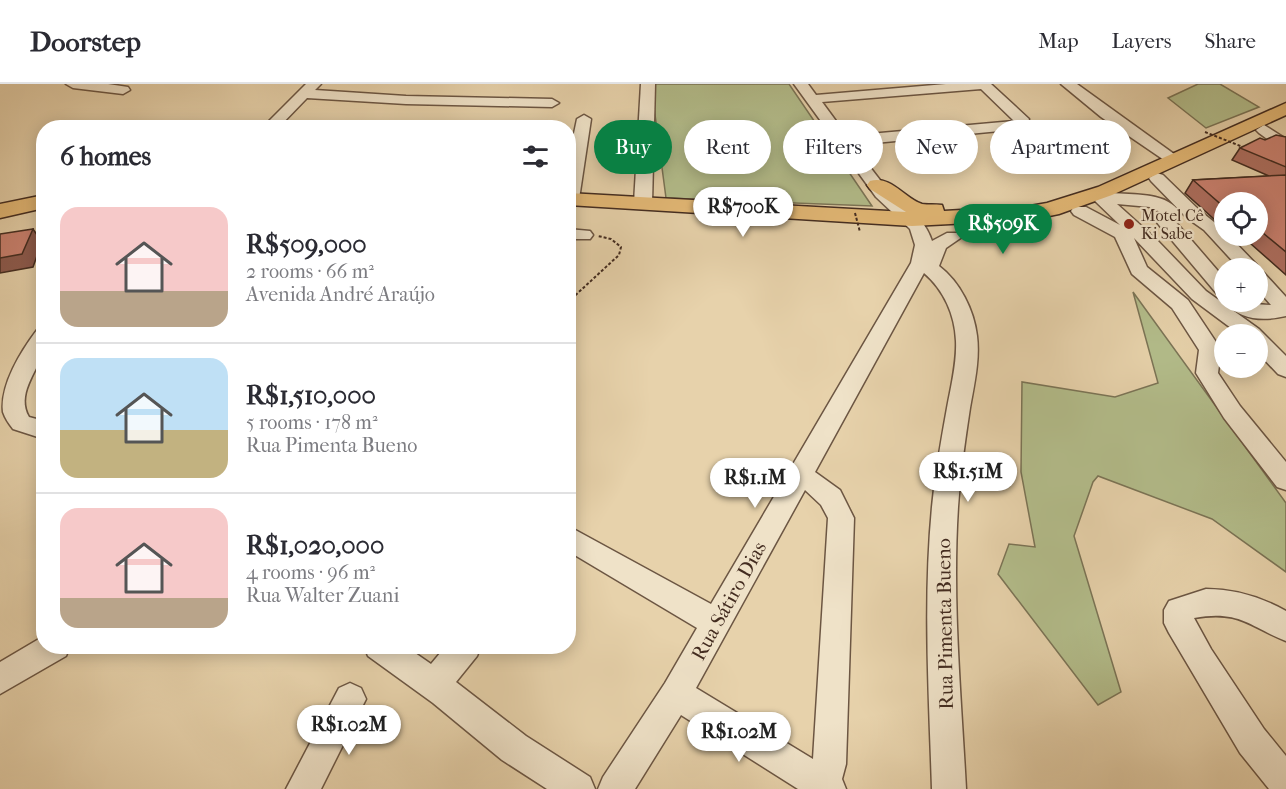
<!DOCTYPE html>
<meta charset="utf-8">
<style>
body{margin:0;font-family:"IM FELL French Canon",serif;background:#f2f2f3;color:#2b2b33;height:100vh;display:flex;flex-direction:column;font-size:22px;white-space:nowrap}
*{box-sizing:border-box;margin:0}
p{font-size:20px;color:#7c7c81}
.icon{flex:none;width:33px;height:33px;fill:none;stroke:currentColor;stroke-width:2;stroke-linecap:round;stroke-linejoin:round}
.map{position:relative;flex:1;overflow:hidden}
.drawer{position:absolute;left:36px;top:36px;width:540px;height:534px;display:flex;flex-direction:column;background:#fff;border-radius:24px;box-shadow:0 3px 15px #0003}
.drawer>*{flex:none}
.guide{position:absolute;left:594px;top:36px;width:570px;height:54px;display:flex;gap:12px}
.tools{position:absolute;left:1214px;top:108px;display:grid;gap:12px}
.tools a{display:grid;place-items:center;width:54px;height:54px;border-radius:50%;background:#fff;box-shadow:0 3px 15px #0003;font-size:30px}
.price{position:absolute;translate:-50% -51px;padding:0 14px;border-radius:21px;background:#fff;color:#222;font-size:20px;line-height:39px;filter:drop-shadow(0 2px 3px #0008)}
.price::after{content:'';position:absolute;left:50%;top:36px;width:18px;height:14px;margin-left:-9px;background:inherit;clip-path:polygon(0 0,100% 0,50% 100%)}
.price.on{background:#0b8043;color:#fff}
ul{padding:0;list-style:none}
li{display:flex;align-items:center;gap:18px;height:150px;padding:0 24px}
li+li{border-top:2px solid #e1e1e2}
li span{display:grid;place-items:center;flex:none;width:168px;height:120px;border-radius:18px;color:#555}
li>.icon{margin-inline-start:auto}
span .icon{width:72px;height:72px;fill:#fffc;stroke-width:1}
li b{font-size:26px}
h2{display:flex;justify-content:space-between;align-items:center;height:72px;padding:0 24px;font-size:26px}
.pill{padding:0 21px;border-radius:27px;background:#fff;box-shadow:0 3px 15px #0003;font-size:21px;line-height:54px}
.pill.on{background:#0b8043;color:#fff}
header{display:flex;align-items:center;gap:36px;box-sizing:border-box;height:84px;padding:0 30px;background:#fff;border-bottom:2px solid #e1e1e2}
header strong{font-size:28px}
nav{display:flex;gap:33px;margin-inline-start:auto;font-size:21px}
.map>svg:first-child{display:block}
.green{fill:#b3bd8b;stroke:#7b7456;stroke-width:1.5}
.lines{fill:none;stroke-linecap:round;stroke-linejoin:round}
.minor-casing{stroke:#6c5643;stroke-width:3}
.major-casing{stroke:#432c20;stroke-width:3}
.path{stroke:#432c20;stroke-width:2;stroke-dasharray:3 2;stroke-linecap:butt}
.minor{fill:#efe2c8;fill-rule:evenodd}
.major{fill:#e4b976;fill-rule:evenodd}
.path-bridge{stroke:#432c20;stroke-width:2;stroke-dasharray:3 2;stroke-linecap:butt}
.wall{fill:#ae6f60;stroke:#432c20;stroke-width:1.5}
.shaded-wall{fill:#8d5a4e;stroke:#432c20;stroke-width:1.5}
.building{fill:#ca8170;stroke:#432c20;stroke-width:1.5}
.poi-dot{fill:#8f2418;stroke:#efe2c8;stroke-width:2}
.labels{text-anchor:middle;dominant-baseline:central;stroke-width:4.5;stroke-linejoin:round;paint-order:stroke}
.far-poi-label{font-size:16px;fill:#432c20;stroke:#efe2c8;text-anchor:start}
.street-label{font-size:20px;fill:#432c20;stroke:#efe2c8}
</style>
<header>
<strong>Doorstep</strong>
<nav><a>Map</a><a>Layers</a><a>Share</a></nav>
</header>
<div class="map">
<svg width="1286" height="705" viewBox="0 0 1286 705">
<rect width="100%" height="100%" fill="#e7d2ab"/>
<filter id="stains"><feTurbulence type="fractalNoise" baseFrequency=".00333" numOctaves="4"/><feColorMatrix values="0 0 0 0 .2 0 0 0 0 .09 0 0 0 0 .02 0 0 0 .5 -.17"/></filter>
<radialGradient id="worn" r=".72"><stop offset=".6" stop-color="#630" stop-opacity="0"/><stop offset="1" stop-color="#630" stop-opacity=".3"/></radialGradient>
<g class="green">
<path d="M 651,0 L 789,0 L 872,122 L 666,114 Z"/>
<path d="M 1198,0 L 1220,0 L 1259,23 L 1206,44 L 1168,14 Z"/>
<path d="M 1133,208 L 1286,419 L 1286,488 L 1212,435 L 1098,392 L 1093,398 L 1074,452 L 1121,608 L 1098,621 L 998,490 L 1009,460 L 1035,463 L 1021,388 L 1022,298 L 1115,313 L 1158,299 Z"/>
</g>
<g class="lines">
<defs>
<g id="minor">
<path d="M 66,0 L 108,0 L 128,3 L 130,6 L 123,10 L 73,4 Z"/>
<path d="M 306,0 L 321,0 L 315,6 L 406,12 L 552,15 L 559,19 L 552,23 L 406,20 L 307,14 L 278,44 L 262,44 Z"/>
<path d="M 641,0 L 655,0 L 652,119 L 649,123 L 637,123 L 634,119 Z"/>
<path d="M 794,0 L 808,0 L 816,11 L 946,0 L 991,0 L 1029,35 L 1026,44 L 1021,45 L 854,61 C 865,75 876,93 889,106 C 906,123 924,133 932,157 L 947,149 L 959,149 L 962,153 L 946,164 L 939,182 C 960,198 974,226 977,252 C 980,276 974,301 970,324 C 965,357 960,390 958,423 C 952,517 961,611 966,705 L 932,705 C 929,611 923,517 932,423 C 935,390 941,357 947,324 C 951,302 957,279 956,257 C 955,231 944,206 924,189 L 815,388 L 840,406 L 854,434 L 846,680 L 842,695 L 846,705 L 798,705 L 681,631 L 635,705 L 598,705 L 603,693 L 665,599 L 697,544 L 568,467 L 568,442 L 711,520 L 911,179 L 915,161 L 910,145 L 876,113 ZM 981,5 L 1014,37 L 847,52 L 822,18 ZM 805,406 L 821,421 L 828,434 L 813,675 L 696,604 Z"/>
<path d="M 1061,0 L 1077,0 L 1181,75 L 1173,80 L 1167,78 L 1101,33 Z"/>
<path d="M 584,31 L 591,35 L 579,115 L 576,119 L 570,120 L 568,78 L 577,35 Z"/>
<path d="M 1264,41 L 1286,55 L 1286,67 L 1281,65 L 1259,49 L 1256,46 Z"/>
<path d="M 1157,89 L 1163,91 L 1199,126 L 1224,146 L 1224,152 L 1229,152 L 1256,180 L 1259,184 L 1257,186 L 1239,184 L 1204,146 L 1187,134 L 1151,97 L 1149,94 Z"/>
<path d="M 1112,109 C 1132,111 1164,108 1178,126 L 1174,136 L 1224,194 L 1224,212 L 1217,210 L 1159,141 L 1156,137 L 1160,128 L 1150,123 L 1117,120 L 1156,155 L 1206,207 L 1259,245 L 1286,272 L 1286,293 L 1278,290 L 1257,268 L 1257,250 L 1239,250 L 1192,215 L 1134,154 L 1147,183 L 1188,216 L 1218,261 L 1221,266 L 1218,289 L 1240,322 L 1286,378 L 1286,406 L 1277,403 L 1224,334 L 1196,289 L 1199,266 L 1172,224 L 1132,190 L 1115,153 L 1074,131 L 1071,127 L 1074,123 L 1086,123 L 1120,141 L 1095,117 L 1098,113 Z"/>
<path d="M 568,145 L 590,147 L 593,151 L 590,155 L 568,155 Z"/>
<path d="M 1257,187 L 1264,189 L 1286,213 L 1286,232 C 1265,237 1239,237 1226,218 C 1242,216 1255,221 1271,221 L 1257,205 Z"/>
<path d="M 44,244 C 44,251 45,262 43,269 C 36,289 16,311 29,333 L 44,337 L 44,355 L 13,345 C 9,340 5,334 3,328 C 0,301 21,267 37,246 Z"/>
<path d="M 1206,505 C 1235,505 1261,513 1286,527 L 1286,557 C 1248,542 1240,526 1194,534 L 1211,565 L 1264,645 L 1286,672 L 1286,705 L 1269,705 L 1240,669 L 1169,549 L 1164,539 L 1164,526 L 1169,517 Z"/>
<path d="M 44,552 L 44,562 L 70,562 L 66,572 L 0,610 L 0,578 Z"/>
<path d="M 364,562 L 405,562 L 431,580 L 446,562 L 481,562 L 477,572 L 456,598 L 526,652 L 590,693 L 595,705 L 547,705 L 502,676 L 433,619 L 368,572 Z"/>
<path d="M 350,599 L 361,604 L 366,615 L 321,705 L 286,705 L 339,604 Z"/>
</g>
<g id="major">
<path d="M 1286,19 L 1286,31 L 1112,111 L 1059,130 L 1030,136 L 912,142 L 568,121 L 568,109 L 906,128 L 870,105 L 867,101 L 870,97 C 891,91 904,114 922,120 C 928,121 935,120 942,121 L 944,127 L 1030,122 L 1047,119 L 1098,103 Z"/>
<path d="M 44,111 L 44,124 L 0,134 L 0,120 Z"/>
</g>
</defs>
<use href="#minor" class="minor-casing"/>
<use href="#major" class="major-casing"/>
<path class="path" d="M 568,218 L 619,171 L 621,163 L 611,155 L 598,152"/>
<use href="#minor" class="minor"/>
<use href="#major" class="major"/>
<g class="path-bridge">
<path d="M 1205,48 L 1243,63"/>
<path d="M 855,129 L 860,148"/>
</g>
</g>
<path class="wall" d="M 1286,53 L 1286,191 L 1242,152 L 1257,152 L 1257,118 L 1224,118 L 1224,144 L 1185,109 L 1193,96 L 1269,92 L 1232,76 L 1240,64 L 1265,56 Z"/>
<path class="shaded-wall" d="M 33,145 L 42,158 L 33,183 L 0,189 L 0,174 Z"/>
<g class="building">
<path d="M 1276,51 L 1286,53 L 1286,83 L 1240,64 L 1260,54 L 1265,56 Z"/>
<path d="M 1286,91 L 1286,168 L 1257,144 L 1257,118 L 1224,118 L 1224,123 L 1193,96 Z"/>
<path d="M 33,145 L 22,170 L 0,174 L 0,150 Z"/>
</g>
<circle class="poi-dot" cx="1129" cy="140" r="6"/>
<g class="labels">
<g class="far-poi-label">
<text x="1141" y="131">Motel Cê<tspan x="1141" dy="18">Ki Sabe</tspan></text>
</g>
<g class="street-label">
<text transform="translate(729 517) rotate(-61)">Rua Sátiro Dias</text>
<text transform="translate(945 540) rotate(-91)">Rua Pimenta Bueno</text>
</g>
</g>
<rect width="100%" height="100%" filter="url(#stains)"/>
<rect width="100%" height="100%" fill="url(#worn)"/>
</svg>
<div class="tools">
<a><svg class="icon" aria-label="locate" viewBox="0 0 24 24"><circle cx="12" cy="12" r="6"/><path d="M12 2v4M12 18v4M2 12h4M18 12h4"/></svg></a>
<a>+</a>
<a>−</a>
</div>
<b class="price" style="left:743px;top:154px">R$700K</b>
<b class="price on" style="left:1003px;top:171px">R$509K</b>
<b class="price" style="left:968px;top:419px">R$1.51M</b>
<b class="price" style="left:755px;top:425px">R$1.1M</b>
<b class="price" style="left:349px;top:672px">R$1.02M</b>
<b class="price" style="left:739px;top:679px">R$1.02M</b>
<div class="guide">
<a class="pill on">Buy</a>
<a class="pill">Rent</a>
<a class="pill">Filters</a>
<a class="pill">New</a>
<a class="pill">Apartment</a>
</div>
<section class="drawer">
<h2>6 homes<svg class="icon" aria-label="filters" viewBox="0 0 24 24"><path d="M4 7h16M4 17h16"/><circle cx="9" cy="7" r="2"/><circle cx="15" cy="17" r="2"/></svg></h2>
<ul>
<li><span style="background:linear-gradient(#f6c9c9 70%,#b9a48a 0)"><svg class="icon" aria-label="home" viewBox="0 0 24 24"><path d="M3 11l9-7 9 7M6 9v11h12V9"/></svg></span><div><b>R$509,000</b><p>2 rooms · 66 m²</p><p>Avenida André Araújo</p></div></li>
<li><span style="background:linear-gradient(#bfe0f5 60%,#c2b280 0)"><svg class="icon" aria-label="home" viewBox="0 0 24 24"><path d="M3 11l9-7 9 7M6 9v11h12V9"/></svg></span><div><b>R$1,510,000</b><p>5 rooms · 178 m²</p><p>Rua Pimenta Bueno</p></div></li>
<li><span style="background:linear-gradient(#f6c9c9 75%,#b9a48a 0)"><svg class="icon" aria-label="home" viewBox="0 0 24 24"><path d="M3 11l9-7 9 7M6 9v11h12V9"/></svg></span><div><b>R$1,020,000</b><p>4 rooms · 96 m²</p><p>Rua Walter Zuani</p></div></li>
</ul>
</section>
</div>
